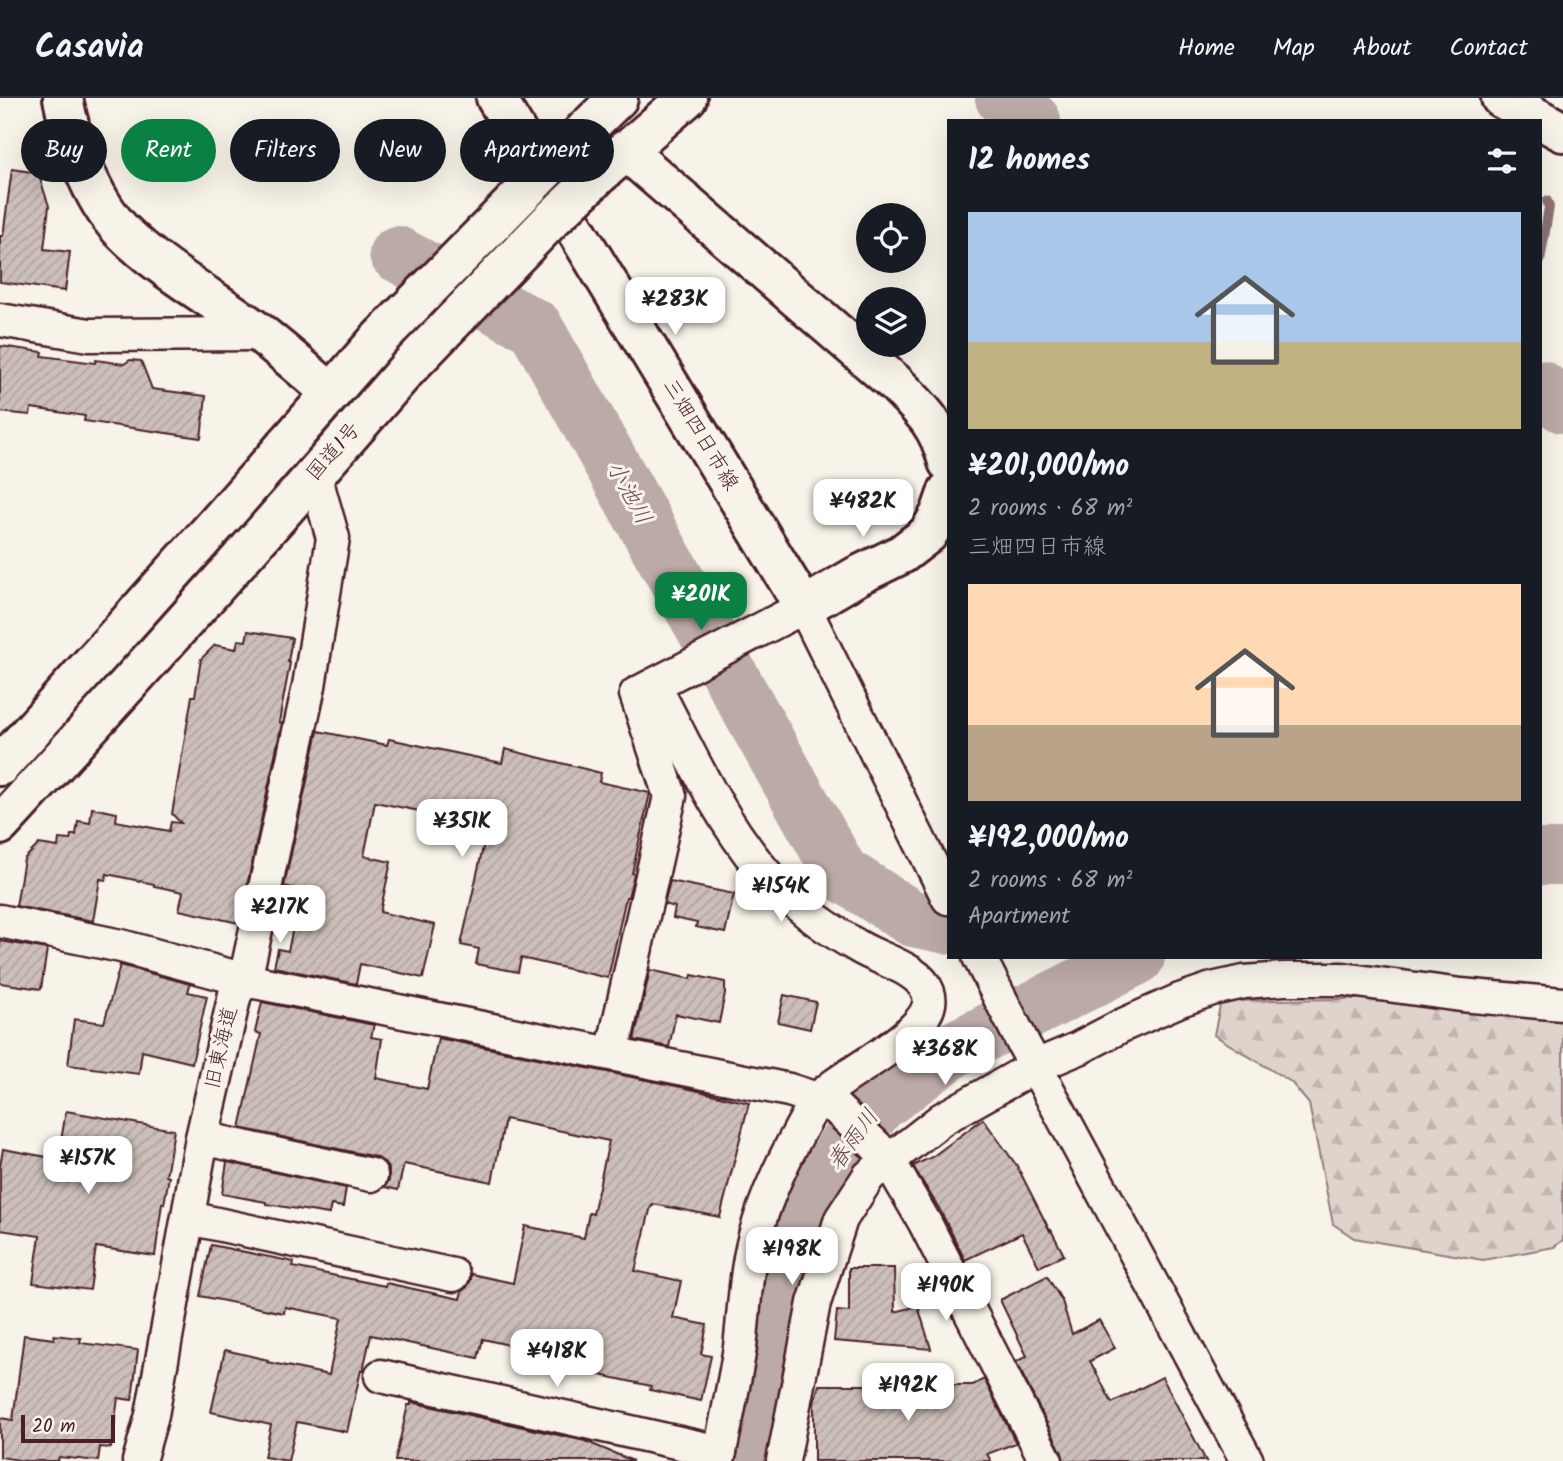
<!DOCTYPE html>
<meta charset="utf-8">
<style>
body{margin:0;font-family:Kalam,"Klee One",sans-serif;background:#20242c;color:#f1f3f6;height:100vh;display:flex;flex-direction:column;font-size:26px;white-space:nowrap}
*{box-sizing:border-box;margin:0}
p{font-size:23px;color:#9ea1a6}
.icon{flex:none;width:38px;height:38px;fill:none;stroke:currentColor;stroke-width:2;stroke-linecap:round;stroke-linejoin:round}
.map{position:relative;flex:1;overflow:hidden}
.drawer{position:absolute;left:947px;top:21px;width:595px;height:840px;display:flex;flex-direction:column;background:#171b24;border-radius:0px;box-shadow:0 7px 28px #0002}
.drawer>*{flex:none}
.top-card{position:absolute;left:21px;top:21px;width:665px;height:63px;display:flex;gap:14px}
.controls{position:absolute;left:856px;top:105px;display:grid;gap:14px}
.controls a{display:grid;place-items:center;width:70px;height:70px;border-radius:50%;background:#171b24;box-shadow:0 7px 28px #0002;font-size:35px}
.scale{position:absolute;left:21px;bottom:18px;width:94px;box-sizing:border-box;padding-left:7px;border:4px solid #4a1f2b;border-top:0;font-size:19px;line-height:24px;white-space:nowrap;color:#4a1f2b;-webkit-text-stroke:5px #f7f3e8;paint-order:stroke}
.price{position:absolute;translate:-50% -60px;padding:0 16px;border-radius:14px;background:#fff;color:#222;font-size:23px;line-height:46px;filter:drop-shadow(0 2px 4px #0008)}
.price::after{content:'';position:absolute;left:50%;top:42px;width:21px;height:16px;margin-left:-10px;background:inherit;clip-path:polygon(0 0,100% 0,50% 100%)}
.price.on{background:#0b8043;color:#fff}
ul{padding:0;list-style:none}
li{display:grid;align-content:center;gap:14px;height:371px;padding:0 21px}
li span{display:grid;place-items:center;height:217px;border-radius:0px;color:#555}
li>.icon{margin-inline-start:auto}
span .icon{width:126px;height:126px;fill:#fffc;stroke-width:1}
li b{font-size:30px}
h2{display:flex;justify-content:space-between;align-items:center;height:84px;padding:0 21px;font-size:30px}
.chip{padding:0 24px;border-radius:32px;background:#171b24;box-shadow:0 7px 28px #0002;font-size:24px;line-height:63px}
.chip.on{background:#0b8043;color:#fff}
header{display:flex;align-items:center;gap:42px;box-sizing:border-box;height:98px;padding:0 35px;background:#171b24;border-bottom:2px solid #363941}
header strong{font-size:33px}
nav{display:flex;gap:38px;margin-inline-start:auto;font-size:24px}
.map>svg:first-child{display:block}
.forest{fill:url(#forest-firs);stroke:#947a7c;stroke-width:2}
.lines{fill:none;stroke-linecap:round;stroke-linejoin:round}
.stream{stroke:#8e7275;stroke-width:10}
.river{stroke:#bcaaa7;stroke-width:56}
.building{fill:url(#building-hatch);stroke:#4a1f2b;stroke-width:2}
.minor-casing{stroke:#4a1f2b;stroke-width:37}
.major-casing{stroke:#4a1f2b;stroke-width:44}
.highway-casing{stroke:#4a1f2b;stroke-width:44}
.minor{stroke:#f7f3e8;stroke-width:32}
.major{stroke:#f7f3e8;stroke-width:38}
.highway{stroke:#f7f3e8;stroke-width:38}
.highway-bridge-casing{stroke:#4a1f2b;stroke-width:44;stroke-linecap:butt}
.highway-bridge{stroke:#f7f3e8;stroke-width:38}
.labels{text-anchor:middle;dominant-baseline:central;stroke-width:6;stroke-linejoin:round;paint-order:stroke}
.street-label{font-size:21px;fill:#4a1f2b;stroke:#f7f3e8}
.water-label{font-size:23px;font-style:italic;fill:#6c4950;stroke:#f7f3e8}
</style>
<header>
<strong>Casavia</strong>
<nav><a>Home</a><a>Map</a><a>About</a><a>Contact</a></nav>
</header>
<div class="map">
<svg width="1563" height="1363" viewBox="0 0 1563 1363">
<defs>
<pattern id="forest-firs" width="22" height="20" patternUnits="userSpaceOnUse" patternTransform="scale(1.75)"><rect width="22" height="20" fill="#ded4cc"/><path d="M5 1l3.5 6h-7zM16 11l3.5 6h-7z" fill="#c0b6af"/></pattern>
<pattern id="building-hatch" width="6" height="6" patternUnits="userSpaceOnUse" patternTransform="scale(1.75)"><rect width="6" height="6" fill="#ccbfb9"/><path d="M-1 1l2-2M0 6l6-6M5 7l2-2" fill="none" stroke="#b1a49f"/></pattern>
</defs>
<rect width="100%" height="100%" fill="#f7f3e8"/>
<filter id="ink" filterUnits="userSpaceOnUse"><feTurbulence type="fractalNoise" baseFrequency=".0143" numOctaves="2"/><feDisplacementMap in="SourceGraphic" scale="14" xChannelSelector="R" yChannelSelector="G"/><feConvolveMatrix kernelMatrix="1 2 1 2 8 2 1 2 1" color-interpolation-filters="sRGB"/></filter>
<g filter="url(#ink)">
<path class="forest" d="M 1540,898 L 1563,899 L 1563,1142 L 1554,1149 L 1483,1162 L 1354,1140 L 1333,1126 L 1309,1006 L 1291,984 L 1214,937 L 1221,903 Z"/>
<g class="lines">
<path class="stream" d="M 1540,163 L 1549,109 L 1547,103"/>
<g class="river">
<path d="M 1003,0 L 1033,23"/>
<path d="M 397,156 L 535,229 L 841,775 L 913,821 L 948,828"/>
<path d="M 1540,290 L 1563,307"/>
<path d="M 1540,759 L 1563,759"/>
<path d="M 753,1363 L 756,1336 L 794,1164 L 817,1096 L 845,1048 L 879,1006 L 954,951 L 1137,859"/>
</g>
</g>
<g class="building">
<path d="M 12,71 L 38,75 L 49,108 L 44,151 L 70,154 L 65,193 L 0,184 L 0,138 L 3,138 Z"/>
<path d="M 0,248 L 43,254 L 42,258 L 95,265 L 96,262 L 124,266 L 130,262 L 141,263 L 152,291 L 206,298 L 201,340 L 84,323 L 85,318 L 31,310 L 30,317 L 0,314 Z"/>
<path d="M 248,533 L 292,540 L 288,564 L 290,565 L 279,624 L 282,625 L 239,825 L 179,812 L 183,794 L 154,788 L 154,786 L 107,776 L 106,782 L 100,781 L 93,823 L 16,808 L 24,761 L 39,746 L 58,749 L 59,741 L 70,742 L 71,737 L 76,737 L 78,723 L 90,725 L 92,710 L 117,715 L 116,723 L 169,733 L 171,724 L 181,725 L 172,716 L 192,598 L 195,598 L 201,561 L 215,547 L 236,551 L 238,542 L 246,543 Z"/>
<path d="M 318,633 L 387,647 L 389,641 L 502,665 L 505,651 L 601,675 L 599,684 L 650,695 L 632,775 L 634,776 L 628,799 L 626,799 L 608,880 L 521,860 L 518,874 L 476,866 L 479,851 L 461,847 L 488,727 L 375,704 L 364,758 L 391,764 L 380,814 L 435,827 L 423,880 L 360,866 L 356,886 L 274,869 L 278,851 L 288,853 L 301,792 L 284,788 Z"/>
<path d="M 670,783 L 734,796 L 725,835 L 696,829 L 697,825 L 673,820 L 675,809 L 664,806 Z"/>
<path d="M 0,843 L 47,851 L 41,891 L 0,885 Z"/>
<path d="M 120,867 L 190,886 L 188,894 L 207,898 L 192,965 L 142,953 L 139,976 L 68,967 L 74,921 L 104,925 Z"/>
<path d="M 650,872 L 691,881 L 692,877 L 725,884 L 725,895 L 719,925 L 676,916 L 669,949 L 634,942 Z"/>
<path d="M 784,897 L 816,904 L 810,931 L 778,924 Z"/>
<path d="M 262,904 L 374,927 L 371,939 L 382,941 L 376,980 L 427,991 L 438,940 L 686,990 L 749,1005 L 720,1119 L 653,1106 L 653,1108 L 651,1108 L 635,1173 L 681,1183 L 673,1220 L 707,1227 L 701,1256 L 711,1258 L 701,1303 L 650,1292 L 651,1288 L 563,1269 L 565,1260 L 483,1241 L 478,1260 L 371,1237 L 363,1272 L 361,1272 L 347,1334 L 297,1324 L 288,1363 L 264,1359 L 271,1327 L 211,1314 L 225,1252 L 268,1262 L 267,1264 L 329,1277 L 341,1220 L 285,1209 L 284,1215 L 200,1198 L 211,1147 L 294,1164 L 293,1169 L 385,1188 L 386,1185 L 460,1201 L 462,1193 L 467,1189 L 471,1182 L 471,1176 L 513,1185 L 525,1128 L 584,1140 L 589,1115 L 593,1116 L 609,1043 L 505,1021 L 492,1084 L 404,1066 L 398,1092 L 385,1089 L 389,1082 L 389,1072 L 384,1064 L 376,1059 L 240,1030 L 261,936 L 255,934 Z"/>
<path d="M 66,1013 L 174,1032 L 166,1078 L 169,1079 L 164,1106 L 162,1105 L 155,1158 L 96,1149 L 90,1192 L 33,1185 L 40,1138 L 0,1132 L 0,1068 L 3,1051 L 58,1061 Z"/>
<path d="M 983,1021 L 1017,1068 L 1050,1133 L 1051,1132 L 1064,1157 L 1039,1169 L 1022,1135 L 965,1162 L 940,1112 L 913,1068 L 932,1059 Z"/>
<path d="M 227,1064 L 346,1090 L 343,1109 L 331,1107 L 329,1116 L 266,1106 L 266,1104 L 222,1096 Z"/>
<path d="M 849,1170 L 894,1170 L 895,1214 L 918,1208 L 931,1251 L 834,1243 L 837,1213 L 849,1214 Z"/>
<path d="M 1047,1178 L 1062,1203 L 1072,1236 L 1099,1222 L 1115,1250 L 1090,1263 L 1112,1305 L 1162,1279 L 1206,1363 L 1064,1363 L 1062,1355 L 1016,1264 L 1027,1258 L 1000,1202 Z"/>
<path d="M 24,1237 L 54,1241 L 54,1237 L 81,1240 L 80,1245 L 138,1252 L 132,1302 L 118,1300 L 111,1350 L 100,1349 L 98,1363 L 59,1359 L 58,1363 L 25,1363 L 0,1359 L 0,1320 L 13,1322 Z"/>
<path d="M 984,1281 L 1016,1345 L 987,1356 L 991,1363 L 814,1363 L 814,1305 L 819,1287 L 973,1287 Z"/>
<path d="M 411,1304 L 585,1343 L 633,1363 L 395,1363 L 408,1307 L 411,1307 Z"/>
</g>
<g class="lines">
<defs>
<g id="minor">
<path d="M 0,222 L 89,237 L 261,236"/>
<path d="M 654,587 C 687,649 716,716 761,770 C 773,785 788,798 802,810 C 819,825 840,838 859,849 C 880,862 919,870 928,894 C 943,934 834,977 816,1004 C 810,1013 805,1023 800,1032 C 783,1063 768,1094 758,1128 C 745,1167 745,1209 740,1249 C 734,1287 726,1325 718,1363"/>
<path d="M 0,823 L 121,848 L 245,882 L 789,992 L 817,1001 L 836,1010 L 876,1048 L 889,1063 L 925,1125 L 1046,1363"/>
<path d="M 979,859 L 1024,947 L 1247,1363"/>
<path d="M 612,956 L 670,698 L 636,596 L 804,509 L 948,800"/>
<path d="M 202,1040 L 371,1077"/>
<path d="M 189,1120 L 453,1177"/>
<path d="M 381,1278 L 720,1354"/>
<path d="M 139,1363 L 152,1317 L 202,1040 L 235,896 L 245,882 L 309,588 L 333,440 L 315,377"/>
<path d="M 783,1363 L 814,1205 L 841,1121 L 869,1078 L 942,1021 L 1036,968 L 1079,950 L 1123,927 L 1180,902 L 1212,891 L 1244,884 L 1284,881 L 1343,881 L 1461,897 L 1563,906"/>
</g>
<g id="major">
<path d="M 63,0 C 71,43 90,98 120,131 C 161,173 215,201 261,236 C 285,255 308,275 331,295"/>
<path d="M 496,0 L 804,509 L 857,478 L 902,456 L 928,436 L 940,416 L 948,393"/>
<path d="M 1501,0 L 1563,34"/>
<path d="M 625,52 L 895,285 C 922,312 938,326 948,364"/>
</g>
<g id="highway">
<path d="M 585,32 L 618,0"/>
<path d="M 602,74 L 687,0"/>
<path d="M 0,668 L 228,413 L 377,243"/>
<path d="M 0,727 C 138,577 274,424 408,270"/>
</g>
</defs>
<use href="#minor" class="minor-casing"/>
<use href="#major" class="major-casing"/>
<use href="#highway" class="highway-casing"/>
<use href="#minor" class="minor"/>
<use href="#major" class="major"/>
<use href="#highway" class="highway"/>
<defs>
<g id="highway-bridge">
<path d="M 377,243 L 585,32"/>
<path d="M 408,270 L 552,121 L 602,74"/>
</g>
</defs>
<use href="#highway-bridge" class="highway-bridge-casing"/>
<use href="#highway-bridge" class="highway-bridge"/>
</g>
</g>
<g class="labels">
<g class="street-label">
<text transform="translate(700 337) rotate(59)">三畑四日市線</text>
<text transform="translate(334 354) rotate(-49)">国道1号</text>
<text transform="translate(222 950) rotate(-77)">旧東海道</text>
</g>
<g class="water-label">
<text transform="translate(628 395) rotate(61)">小池川</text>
<text transform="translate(854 1042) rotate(-54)">春雨川</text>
</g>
</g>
</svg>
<div class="controls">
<a><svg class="icon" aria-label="locate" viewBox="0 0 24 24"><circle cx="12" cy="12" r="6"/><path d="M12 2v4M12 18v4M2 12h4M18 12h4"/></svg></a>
<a><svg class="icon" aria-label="layers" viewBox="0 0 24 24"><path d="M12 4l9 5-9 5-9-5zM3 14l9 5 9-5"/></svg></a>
</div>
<div class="scale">20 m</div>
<b class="price" style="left:675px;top:239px">¥283K</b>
<b class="price" style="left:863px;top:441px">¥482K</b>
<b class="price on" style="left:701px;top:534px">¥201K</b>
<b class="price" style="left:462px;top:761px">¥351K</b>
<b class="price" style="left:781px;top:826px">¥154K</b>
<b class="price" style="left:280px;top:847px">¥217K</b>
<b class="price" style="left:945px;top:989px">¥368K</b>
<b class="price" style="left:88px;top:1098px">¥157K</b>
<b class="price" style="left:792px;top:1189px">¥198K</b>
<b class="price" style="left:946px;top:1225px">¥190K</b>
<b class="price" style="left:557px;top:1291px">¥418K</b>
<b class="price" style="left:908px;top:1325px">¥192K</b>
<div class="top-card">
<a class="chip">Buy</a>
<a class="chip on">Rent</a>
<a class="chip">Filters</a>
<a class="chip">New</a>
<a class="chip">Apartment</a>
</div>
<section class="drawer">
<h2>12 homes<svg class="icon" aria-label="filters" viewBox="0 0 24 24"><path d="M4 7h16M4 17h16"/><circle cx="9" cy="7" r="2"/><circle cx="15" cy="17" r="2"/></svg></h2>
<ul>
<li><span style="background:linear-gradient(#a9c7e8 60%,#c2b280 0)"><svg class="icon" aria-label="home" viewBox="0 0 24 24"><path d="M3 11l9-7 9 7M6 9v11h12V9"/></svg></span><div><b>¥201,000/mo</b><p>2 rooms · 68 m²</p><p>三畑四日市線</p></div></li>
<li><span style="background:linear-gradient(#ffd9b3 65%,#b9a48a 0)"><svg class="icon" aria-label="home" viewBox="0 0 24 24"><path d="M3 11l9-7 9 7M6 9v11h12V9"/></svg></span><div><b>¥192,000/mo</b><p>2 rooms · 68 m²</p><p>Apartment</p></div></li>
</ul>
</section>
</div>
